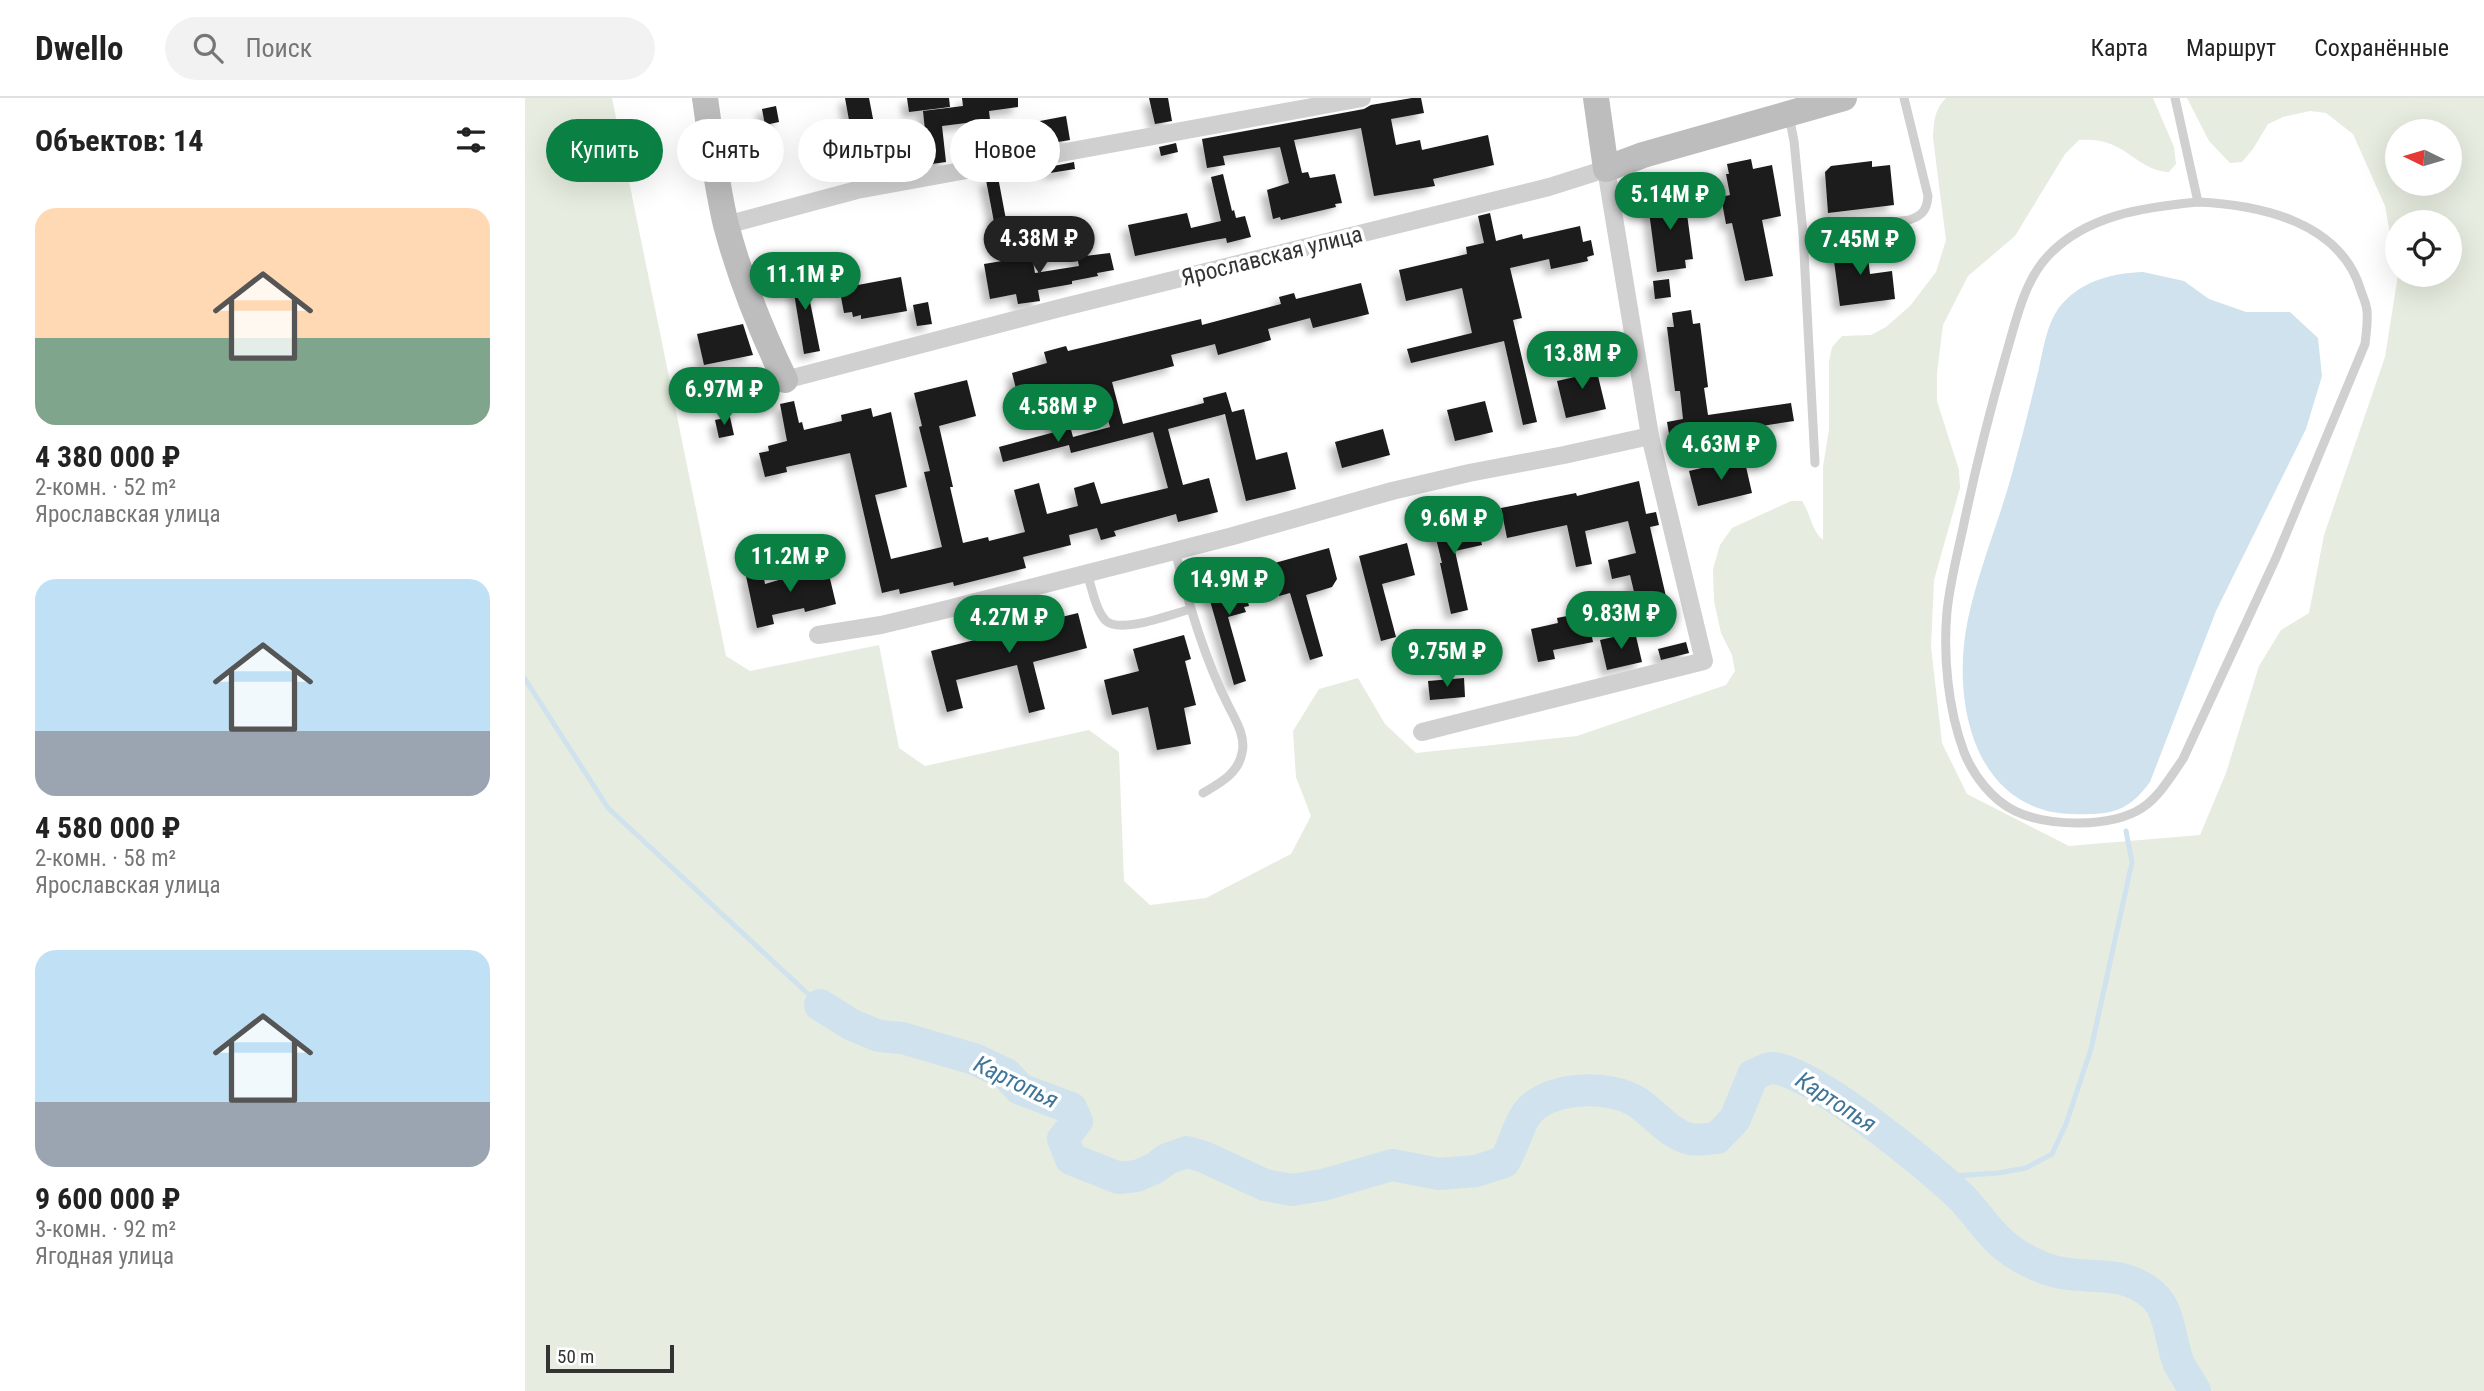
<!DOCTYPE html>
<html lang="ru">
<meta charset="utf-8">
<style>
body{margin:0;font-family:"Roboto Condensed",sans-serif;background:#f2f2f2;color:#222;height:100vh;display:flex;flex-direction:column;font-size:26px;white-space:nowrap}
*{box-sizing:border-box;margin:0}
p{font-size:23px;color:#767676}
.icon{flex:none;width:38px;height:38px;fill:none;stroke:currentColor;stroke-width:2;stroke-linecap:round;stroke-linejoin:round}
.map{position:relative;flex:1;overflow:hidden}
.sheet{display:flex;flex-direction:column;background:#fff;width:525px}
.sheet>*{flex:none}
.hud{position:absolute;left:21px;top:21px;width:665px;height:63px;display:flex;gap:14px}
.needle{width:46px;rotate:275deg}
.tools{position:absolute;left:1860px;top:21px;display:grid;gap:14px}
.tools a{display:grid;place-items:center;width:77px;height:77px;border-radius:50%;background:#fff;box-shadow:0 7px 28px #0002;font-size:35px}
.scale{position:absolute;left:21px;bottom:18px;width:128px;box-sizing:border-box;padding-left:7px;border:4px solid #333;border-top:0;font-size:19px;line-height:24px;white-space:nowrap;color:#333;-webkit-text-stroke:5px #fff;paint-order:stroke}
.price{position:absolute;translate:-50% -60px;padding:0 16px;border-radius:24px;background:#0b8043;color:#fff;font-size:23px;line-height:46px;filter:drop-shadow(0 2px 4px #0008)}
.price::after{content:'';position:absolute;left:50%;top:42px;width:21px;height:16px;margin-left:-10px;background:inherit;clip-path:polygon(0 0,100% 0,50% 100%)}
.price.current{background:#222;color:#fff}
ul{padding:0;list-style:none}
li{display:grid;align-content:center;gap:14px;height:371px;padding:0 35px}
li span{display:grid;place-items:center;height:217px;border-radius:21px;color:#555}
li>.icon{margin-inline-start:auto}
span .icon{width:126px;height:126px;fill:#fffc;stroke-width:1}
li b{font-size:30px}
h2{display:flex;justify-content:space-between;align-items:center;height:84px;padding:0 35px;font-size:30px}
.pill{padding:0 24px;border-radius:32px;background:#fff;box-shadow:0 7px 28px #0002;font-size:24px;line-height:63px}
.pill.current{background:#0b8043;color:#fff}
header{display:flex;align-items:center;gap:42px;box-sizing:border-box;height:98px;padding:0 35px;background:#fff;border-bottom:2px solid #e0e0e0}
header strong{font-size:33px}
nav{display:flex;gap:38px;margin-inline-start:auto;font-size:24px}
.search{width:490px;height:63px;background:#f2f2f2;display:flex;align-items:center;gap:18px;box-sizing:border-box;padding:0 24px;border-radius:38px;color:#767676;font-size:26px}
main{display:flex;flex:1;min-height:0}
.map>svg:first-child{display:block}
.green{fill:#e6ecdf;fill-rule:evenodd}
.water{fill:#cfe2ee}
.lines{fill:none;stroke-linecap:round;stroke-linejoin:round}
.stream{stroke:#cfe2ee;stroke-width:5}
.river{stroke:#cfe2ee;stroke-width:32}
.building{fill:#1a1a1a;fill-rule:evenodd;filter:url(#shadow)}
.lane{stroke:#d0d0d0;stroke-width:9}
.street{stroke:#d0d0d0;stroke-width:18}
.secondary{stroke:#bdbdbd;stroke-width:26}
.labels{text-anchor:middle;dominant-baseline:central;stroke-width:7;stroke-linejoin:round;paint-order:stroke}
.street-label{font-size:23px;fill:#333;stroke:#fff}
.water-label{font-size:24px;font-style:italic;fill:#3f7597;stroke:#fff}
</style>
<header>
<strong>Dwello</strong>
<div class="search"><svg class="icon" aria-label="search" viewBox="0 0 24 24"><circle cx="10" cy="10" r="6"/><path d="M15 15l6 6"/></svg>Поиск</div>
<nav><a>Карта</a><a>Маршрут</a><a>Сохранённые</a></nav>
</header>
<main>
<section class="sheet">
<h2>Объектов: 14<svg class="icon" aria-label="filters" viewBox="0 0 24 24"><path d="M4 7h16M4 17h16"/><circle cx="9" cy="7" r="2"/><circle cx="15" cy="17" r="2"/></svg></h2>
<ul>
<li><span style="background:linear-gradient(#ffd9b3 60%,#7fa58c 0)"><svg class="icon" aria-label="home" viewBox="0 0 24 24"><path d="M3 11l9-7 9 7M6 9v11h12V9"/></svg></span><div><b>4 380 000 ₽</b><p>2-комн. · 52 m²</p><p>Ярославская улица</p></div></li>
<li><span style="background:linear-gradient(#bfe0f5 70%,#9aa5b1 0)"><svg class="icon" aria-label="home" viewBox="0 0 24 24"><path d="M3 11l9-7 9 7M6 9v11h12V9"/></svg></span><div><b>4 580 000 ₽</b><p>2-комн. · 58 m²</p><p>Ярославская улица</p></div></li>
<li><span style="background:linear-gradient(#bfe0f5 70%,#9aa5b1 0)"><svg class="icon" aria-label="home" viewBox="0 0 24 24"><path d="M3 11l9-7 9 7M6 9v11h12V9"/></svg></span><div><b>9 600 000 ₽</b><p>3-комн. · 92 m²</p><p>Ягодная улица</p></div></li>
</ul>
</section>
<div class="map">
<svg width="1959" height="1293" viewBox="0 0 1959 1293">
<defs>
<filter id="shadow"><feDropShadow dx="-6" dy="6" stdDeviation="3.5" flood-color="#0004"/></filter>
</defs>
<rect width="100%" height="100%" fill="#fff"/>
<path class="green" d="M 0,0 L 87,0 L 201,558 L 225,573 L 354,547 L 374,650 L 400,668 L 564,632 L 594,654 L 599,783 L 625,807 L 681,800 L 766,756 L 786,718 L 771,679 L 768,633 L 794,591 L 833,580 L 860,626 L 891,655 L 1052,638 L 1201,587 L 1210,573 L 1207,557 L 1196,535 L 1189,503 L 1188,471 L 1195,447 L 1207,430 L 1266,403 L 1277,403 C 1286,416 1286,432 1298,442 L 1298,369 L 1304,331 L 1304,264 L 1307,249 L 1317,238 L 1346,237 L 1361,229 L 1385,208 L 1411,174 L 1421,142 L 1408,40 C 1409,24 1409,12 1421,0 L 1628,0 L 1649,49 L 1651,66 L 1644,74 C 1609,72 1601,38 1554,42 L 1540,56 L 1490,138 L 1443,178 L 1418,227 L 1412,275 L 1412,303 L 1434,372 L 1435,390 L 1409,482 L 1406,549 L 1417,645 L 1442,696 L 1544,748 L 1675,737 L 1701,675 L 1734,568 L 1756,532 L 1784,515 L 1799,437 L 1860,259 L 1873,177 L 1925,177 L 1925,124 L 1872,124 L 1872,174 L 1860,108 L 1828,36 L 1801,15 L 1785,13 L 1758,19 L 1743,26 L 1728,51 L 1717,64 L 1705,65 L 1684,43 L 1662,0 L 1959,0 L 1959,1293 L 0,1293 ZM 1925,33 L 1925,86 L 1872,86 L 1872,33 Z"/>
<path class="water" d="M 1618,174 L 1659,183 L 1684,201 L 1721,214 L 1765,214 L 1793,240 L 1797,278 L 1781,331 L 1691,513 L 1625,684 C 1602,715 1585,717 1547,716 C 1447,713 1426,600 1443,521 C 1454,469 1476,419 1489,368 C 1498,336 1506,303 1514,270 C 1519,249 1522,223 1537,206 C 1558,182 1589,175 1618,174 Z"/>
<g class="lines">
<g class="stream">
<path d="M 0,581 L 83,710 L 295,907"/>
<path d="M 1422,1087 L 1428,1078 L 1473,1075 L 1501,1070 L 1527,1056 L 1541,1026 L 1566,951 L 1607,764 L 1601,733"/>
</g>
<path class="river" d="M 295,907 L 327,927 L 354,938 L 377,940 L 449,961 L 481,976 L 495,991 L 546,1010 L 552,1023 L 538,1041 L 546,1061 L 594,1080 L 612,1078 L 630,1070 L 642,1061 L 662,1054 L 679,1059 L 740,1087 L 767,1092 L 798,1087 L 867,1067 L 914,1076 L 951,1073 L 979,1064 C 988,1050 991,1034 999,1020 C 1017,987 1084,986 1112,1004 C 1130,1016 1144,1036 1165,1041 C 1173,1043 1184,1040 1192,1040 L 1210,1021 L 1228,977 C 1234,975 1241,970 1247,970 C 1286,971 1408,1071 1438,1101 C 1452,1116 1464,1135 1480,1148 C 1494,1160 1519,1172 1537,1175 C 1571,1181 1599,1172 1628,1197 C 1646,1213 1645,1245 1654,1266 C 1659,1275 1665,1284 1670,1293"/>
</g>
<g class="building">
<path d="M 320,0 L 344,0 L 356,62 L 332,66 L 331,62 L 317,64 L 314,46 L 328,44 Z"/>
<path d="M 382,0 L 424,0 L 425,9 L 384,14 Z"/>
<path d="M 437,0 L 493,0 L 493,9 L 464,13 L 465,22 L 417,28 L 421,64 L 363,72 L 361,56 L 402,51 L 398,13 L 438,8 Z"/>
<path d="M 624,0 L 643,0 L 647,23 L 630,26 Z"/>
<path d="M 887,0 L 896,0 L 899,15 L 866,21 L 871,47 L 895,42 L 897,52 L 963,37 L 969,67 L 908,81 L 910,88 L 849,98 L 836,30 L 769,42 L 777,75 L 783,74 L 785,80 L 810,76 L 817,105 L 810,106 L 811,109 L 756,122 L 755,119 L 748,121 L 742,92 L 764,85 L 755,49 L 698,58 L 700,67 L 682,70 L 677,41 L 839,11 L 846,7 Z"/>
<path d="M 251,8 L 254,24 L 240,27 L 237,11 Z"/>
<path d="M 541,18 L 545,42 L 520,46 L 515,23 Z"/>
<path d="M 651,45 L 653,54 L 636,58 L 634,49 Z"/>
<path d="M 1226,61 L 1228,71 L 1247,67 L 1256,118 L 1237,122 L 1248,178 L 1220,183 L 1207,125 L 1201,126 L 1196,99 L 1205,97 L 1201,76 L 1204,76 L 1202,66 Z"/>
<path d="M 1347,63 L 1347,69 L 1365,67 L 1369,107 L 1303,115 L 1300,74 L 1306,68 Z"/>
<path d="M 549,64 L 550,71 L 525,75 L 524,69 Z"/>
<path d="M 698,76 L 707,113 L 709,112 L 711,120 L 720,118 L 726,139 L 702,145 L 701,140 L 683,143 L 610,158 L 603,127 L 662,115 L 666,130 L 696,123 L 686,79 Z"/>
<path d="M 473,79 L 482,127 L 470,129 L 461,82 Z"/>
<path d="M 1151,94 L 1152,102 L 1160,101 L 1168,161 L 1160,162 L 1161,170 L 1132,174 L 1123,106 L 1131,105 L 1130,97 Z"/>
<path d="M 965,115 L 971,143 L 997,136 L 998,141 L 1055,128 L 1058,144 L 1066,142 L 1069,157 L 1062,159 L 1063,163 L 1026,171 L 1024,161 L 985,170 L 997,220 L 988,222 L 1012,324 L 998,327 L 979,243 L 886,265 L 882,251 L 947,235 L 937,190 L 881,203 L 874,172 L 942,156 L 941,149 L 959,145 L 953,118 Z"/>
<path d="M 1341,143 L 1345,176 L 1367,173 L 1370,201 L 1315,208 L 1307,148 Z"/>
<path d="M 585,155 L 589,172 L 572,175 L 573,178 L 547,183 L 547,186 L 513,192 L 515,203 L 493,206 L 491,196 L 465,201 L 459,166 L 507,158 L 510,175 L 554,168 L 552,159 Z"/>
<path d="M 278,169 L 295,253 L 279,256 L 265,171 Z"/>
<path d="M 376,179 L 382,213 L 336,221 L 336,217 L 328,219 L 327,214 L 319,215 L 316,199 L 323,197 L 322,189 Z"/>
<path d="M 1144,181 L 1146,199 L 1130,201 L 1128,183 Z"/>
<path d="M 836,185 L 844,216 L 788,230 L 785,220 L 743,231 L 746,242 L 693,257 L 690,246 L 646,257 L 649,268 L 587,284 L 598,326 L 679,305 L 678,300 L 701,294 L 707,314 L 719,311 L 731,362 L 762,354 L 771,391 L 721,403 L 700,316 L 643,331 L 658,387 L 684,380 L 693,414 L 653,424 L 651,416 L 589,433 L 591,438 L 576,442 L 572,430 L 544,437 L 546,447 L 498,459 L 501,470 L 429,488 L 428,484 L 375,496 L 374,491 L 357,495 L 325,355 L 261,369 L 262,374 L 240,379 L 234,355 L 244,353 L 243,348 L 262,343 L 255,306 L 269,303 L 274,325 L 277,324 L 279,332 L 317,323 L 316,317 L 346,310 L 348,319 L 366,314 L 382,389 L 350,397 L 366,461 L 417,449 L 399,374 L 405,373 L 394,329 L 397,328 L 389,295 L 442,282 L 451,318 L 414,328 L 428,389 L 425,389 L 438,445 L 463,439 L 464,443 L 500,434 L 489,392 L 514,385 L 522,416 L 553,408 L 549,390 L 569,384 L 576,406 L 643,390 L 628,334 L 546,355 L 544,347 L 478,364 L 474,349 L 530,334 L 522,303 L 496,310 L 487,275 L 522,265 L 519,254 L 541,248 L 543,253 L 676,221 L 677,227 L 756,206 L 754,199 L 769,195 L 771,201 ZM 574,290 L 585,329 L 548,339 L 537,299 Z"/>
<path d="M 403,204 L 407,226 L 392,228 L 388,207 Z"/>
<path d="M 1166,212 L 1168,226 L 1175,225 L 1183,289 L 1179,290 L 1183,317 L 1266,305 L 1269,323 L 1145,342 L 1142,324 L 1158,321 L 1155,293 L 1150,293 L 1142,229 L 1149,229 L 1147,215 Z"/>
<path d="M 218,226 L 228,257 L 179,267 L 172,236 Z"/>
<path d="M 1065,261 L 1068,275 L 1072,274 L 1081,311 L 1041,320 L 1032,283 L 1050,279 L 1047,266 Z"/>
<path d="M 960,303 L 968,334 L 930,343 L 922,312 Z"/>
<path d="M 205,319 L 209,337 L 194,340 L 190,322 Z"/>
<path d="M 858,331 L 865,357 L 817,370 L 810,344 Z"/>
<path d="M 1219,360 L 1227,395 L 1173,408 L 1164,373 Z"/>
<path d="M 1114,383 L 1121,416 L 1131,414 L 1134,427 L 1125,429 L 1145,516 L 1116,523 L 1105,477 L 1087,481 L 1083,462 L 1111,455 L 1103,423 L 1060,433 L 1067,466 L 1051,469 L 1042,427 L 982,440 L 976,410 L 1051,395 L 1052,398 Z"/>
<path d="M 920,413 L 924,431 L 952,425 L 957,447 L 930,453 L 943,512 L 926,516 L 915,465 L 917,465 L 905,416 Z"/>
<path d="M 882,445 L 890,477 L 857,486 L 871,539 L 856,543 L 834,458 Z"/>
<path d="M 804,450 L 812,481 L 807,489 L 781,497 L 798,558 L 785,562 L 765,495 L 754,498 L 746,466 Z"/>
<path d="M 302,468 L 311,506 L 280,514 L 279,510 L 247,517 L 249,526 L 232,530 L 221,478 L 238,475 L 240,486 Z"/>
<path d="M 715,475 L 724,508 L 719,509 L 721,514 L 703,519 L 721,583 L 709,587 L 680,485 Z"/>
<path d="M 502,507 L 508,526 L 553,515 L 562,550 L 508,564 L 520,611 L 504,615 L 492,567 L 431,582 L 438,610 L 422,614 L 406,553 L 493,531 L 488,511 Z"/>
<path d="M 1062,514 L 1068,544 L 1028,552 L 1030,561 L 1013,564 L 1006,531 L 1033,525 L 1032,520 Z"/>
<path d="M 1110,534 L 1117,564 L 1082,572 L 1075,542 Z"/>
<path d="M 659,537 L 666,561 L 660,563 L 671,607 L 659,610 L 666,646 L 632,652 L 623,609 L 587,617 L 579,582 L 614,573 L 608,551 Z"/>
<path d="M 1161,544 L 1164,555 L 1136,562 L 1133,551 Z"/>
<path d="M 939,580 L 940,599 L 905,602 L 903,583 Z"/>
</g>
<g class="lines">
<g class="lane">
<path d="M 1650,0 L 1673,104"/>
<path d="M 1264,18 L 1269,43 L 1278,135 L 1290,365"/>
<path d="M 1673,104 C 1736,107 1816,124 1836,193 C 1838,199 1842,207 1842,214 C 1843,224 1841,236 1840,246 L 1751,460 L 1658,661 C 1646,678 1634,699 1617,710 C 1586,730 1523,729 1490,713 C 1467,702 1448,677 1439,654 C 1423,611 1418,558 1422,513 C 1425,485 1432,457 1438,430 C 1450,372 1464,316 1480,260 C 1490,227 1498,185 1522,159 C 1560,117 1620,109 1673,104 Z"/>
<path d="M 1278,135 L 1384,122 C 1397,118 1402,112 1403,98 L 1379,0"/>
<path d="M 650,453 C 664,506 679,560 704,609 C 711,623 721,639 717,655 C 713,676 695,685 678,695"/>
<path d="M 562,475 C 567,490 570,510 580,522 C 594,537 647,516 666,511"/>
</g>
<g class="street">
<path d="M 201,127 L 332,92 L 837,0"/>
<path d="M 172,305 L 531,211 L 1024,89 L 1081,71 L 1125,338 L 1179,563 L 897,634"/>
<path d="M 293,537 L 356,527 L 419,512 L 708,438 L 867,393 L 944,375 L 1039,357 L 1125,338"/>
</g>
<g class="secondary">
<path d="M 180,0 C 186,42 191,85 201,127 C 215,180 236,232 260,282"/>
<path d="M 1071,0 L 1081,71 L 1118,57 L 1319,0"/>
</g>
</g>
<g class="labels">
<g class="street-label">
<text transform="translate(747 158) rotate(-14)">Ярославская улица</text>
</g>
<g class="water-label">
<text transform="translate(491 984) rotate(26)">Картопья</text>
<text transform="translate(1311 1004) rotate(33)">Картопья</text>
</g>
</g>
</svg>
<div class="tools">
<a><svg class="needle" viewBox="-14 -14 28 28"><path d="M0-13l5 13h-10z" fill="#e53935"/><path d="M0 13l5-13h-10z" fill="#767676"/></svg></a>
<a><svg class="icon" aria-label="locate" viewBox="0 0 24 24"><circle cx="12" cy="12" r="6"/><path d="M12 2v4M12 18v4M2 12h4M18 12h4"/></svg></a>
</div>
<div class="scale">50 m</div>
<b class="price" style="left:1145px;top:134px">5.14M ₽</b>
<b class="price current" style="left:514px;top:178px">4.38M ₽</b>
<b class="price" style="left:1335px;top:179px">7.45M ₽</b>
<b class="price" style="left:280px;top:214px">11.1M ₽</b>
<b class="price" style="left:1057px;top:293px">13.8M ₽</b>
<b class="price" style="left:199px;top:329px">6.97M ₽</b>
<b class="price" style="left:533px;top:346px">4.58M ₽</b>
<b class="price" style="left:1196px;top:384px">4.63M ₽</b>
<b class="price" style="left:929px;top:458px">9.6M ₽</b>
<b class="price" style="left:265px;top:496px">11.2M ₽</b>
<b class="price" style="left:704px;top:519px">14.9M ₽</b>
<b class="price" style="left:1096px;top:553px">9.83M ₽</b>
<b class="price" style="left:484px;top:557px">4.27M ₽</b>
<b class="price" style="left:922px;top:591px">9.75M ₽</b>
<div class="hud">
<a class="pill current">Купить</a>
<a class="pill">Снять</a>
<a class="pill">Фильтры</a>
<a class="pill">Новое</a>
</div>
</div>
</main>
